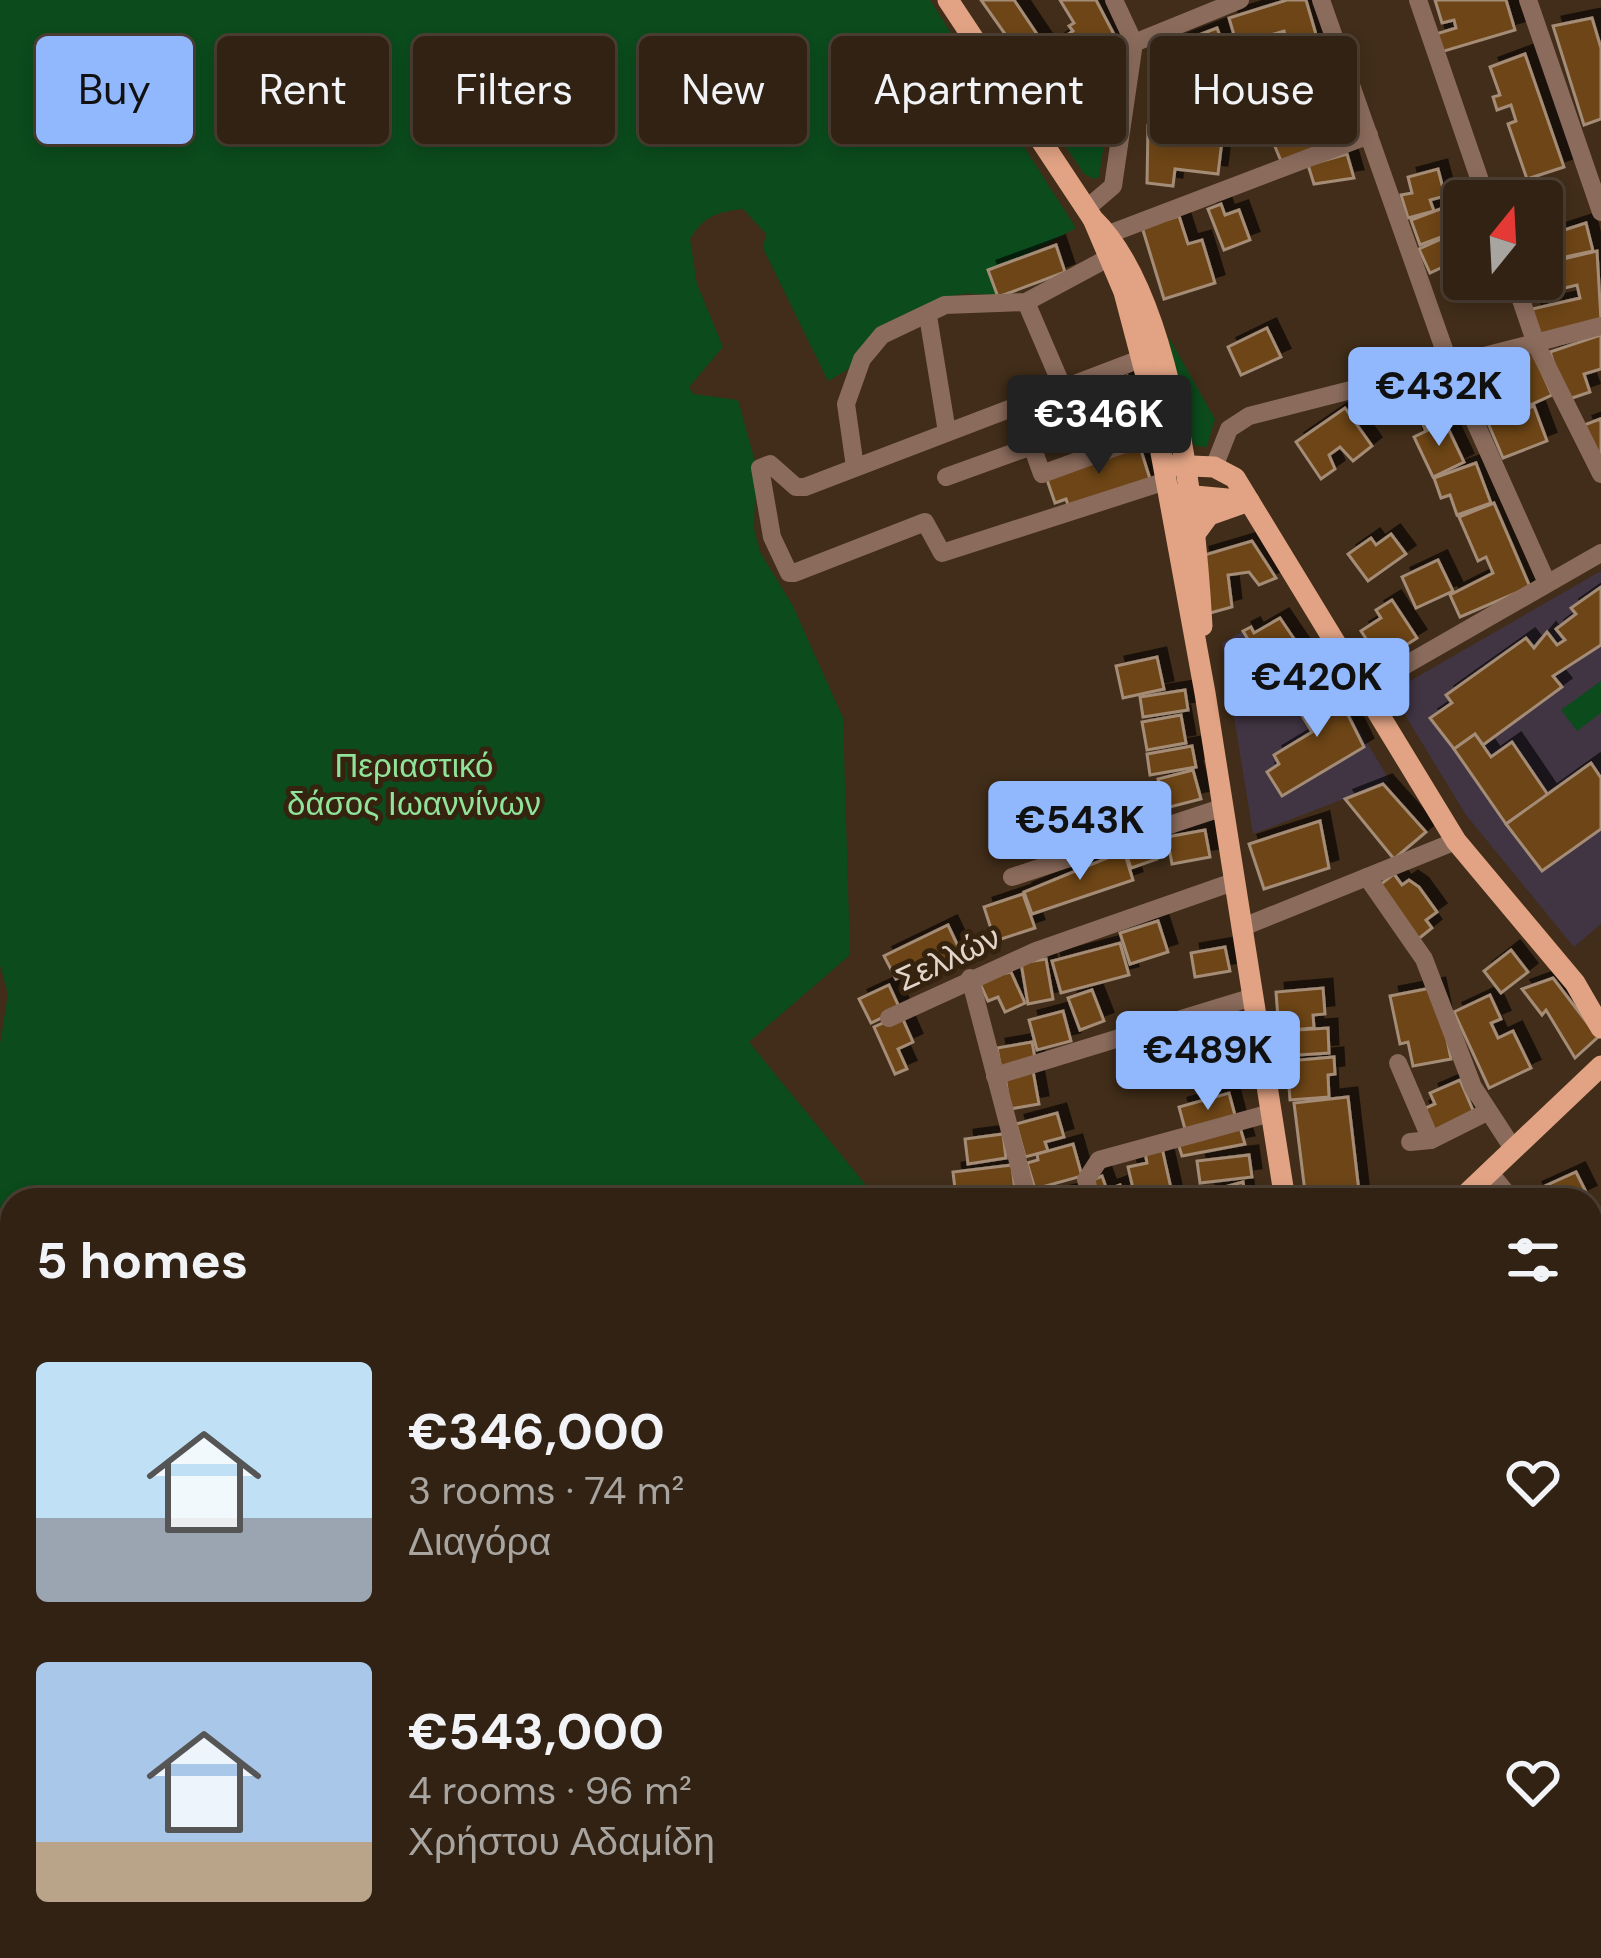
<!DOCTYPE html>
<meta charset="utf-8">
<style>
body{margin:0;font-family:"DM Sans",sans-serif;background:#392a1c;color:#f1f3f6;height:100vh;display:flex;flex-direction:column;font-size:45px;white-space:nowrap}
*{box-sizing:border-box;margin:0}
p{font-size:39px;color:#a8a4a0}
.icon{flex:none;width:66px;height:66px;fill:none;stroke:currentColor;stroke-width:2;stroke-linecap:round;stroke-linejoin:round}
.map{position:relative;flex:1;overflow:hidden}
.drawer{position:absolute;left:0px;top:1188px;width:1602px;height:771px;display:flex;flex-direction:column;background:#312213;border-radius:36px 36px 0 0;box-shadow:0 6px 18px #0003,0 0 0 3px #4c3f33}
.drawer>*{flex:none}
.top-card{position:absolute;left:36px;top:36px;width:1530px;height:108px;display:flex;gap:24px}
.needle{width:78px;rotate:18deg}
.fabs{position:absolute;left:1443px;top:180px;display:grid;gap:24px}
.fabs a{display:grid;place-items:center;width:120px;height:120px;border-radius:12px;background:#312213;box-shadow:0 6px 18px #0003,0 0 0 3px #4c3f33;font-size:60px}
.price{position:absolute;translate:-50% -102px;padding:0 27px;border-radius:12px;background:#91b8fd;color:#111;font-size:39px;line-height:78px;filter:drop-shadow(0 3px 6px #0008)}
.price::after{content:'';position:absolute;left:50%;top:72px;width:36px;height:27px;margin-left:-18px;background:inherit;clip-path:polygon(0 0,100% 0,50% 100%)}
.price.selected{background:#222;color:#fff}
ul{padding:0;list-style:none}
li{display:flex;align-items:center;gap:36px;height:300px;padding:0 36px}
li span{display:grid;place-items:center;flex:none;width:336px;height:240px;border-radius:12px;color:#555}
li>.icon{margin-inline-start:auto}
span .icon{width:144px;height:144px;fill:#fffc;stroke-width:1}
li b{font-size:51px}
h2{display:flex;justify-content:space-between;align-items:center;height:144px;padding:0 36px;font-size:51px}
.chip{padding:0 42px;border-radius:12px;background:#312213;box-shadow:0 6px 18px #0003,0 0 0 3px #4c3f33;font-size:42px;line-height:108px}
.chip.selected{background:#91b8fd;color:#111}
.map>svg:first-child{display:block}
.education{fill:#413543}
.green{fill:#0b4b1c}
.building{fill:#6d4518;stroke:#a48c76;stroke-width:3;filter:url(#shadow)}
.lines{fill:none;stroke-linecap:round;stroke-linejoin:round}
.minor{stroke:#8a6b5c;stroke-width:18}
.major{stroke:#e1a384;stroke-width:21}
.labels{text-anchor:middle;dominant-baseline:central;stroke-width:10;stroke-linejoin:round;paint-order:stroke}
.park-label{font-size:33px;fill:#90e39a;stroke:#36230f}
.street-label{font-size:33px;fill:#e2d5c9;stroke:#36230f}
</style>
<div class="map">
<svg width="1601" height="1958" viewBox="0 0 1601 1958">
<defs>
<filter id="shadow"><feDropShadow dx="9" dy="-9" stdDeviation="0" flood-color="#0009"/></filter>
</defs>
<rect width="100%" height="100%" fill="#412d19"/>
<g class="education">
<path d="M 1601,571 L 1601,924 L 1574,947 L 1466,815 L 1391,692 Z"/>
<path d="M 1243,631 L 1272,685 L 1318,661 L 1390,781 L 1253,834 L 1222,643 Z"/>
</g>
<g class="green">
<path d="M 0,0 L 930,0 L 1076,228 L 996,271 L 1011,297 C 996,296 979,293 964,294 C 913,299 873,360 828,381 L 763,248 L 766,234 L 743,209 C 717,212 704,216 690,239 L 697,284 L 723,347 L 689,387 L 693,394 L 738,400 L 756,465 L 754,529 L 760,552 L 793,606 L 843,718 L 850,955 L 749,1042 L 878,1200 L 12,1200 L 12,1509 L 0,1497 L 0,1044 L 8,994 L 0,965 Z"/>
<path d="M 1113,85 L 1099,177 L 1094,179 L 1084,174 L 1053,127 Z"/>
<path d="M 1168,336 L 1215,419 L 1207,447 L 1195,446 L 1191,437 Z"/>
<path d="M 1601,681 L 1601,713 L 1577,731 L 1561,710 Z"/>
<path d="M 611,1947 L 1178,1947 L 1184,1958 L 617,1958 Z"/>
</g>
<g class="building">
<path d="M 981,0 L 1014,0 L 1047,49 L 1073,31 L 1069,26 L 1074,23 L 1060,0 L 1096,0 L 1118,42 L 1046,92 Z"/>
<path d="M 1287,0 L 1306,0 L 1324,62 L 1274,77 L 1266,51 L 1288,45 L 1284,31 L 1237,45 L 1229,18 Z"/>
<path d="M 1435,0 L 1506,0 L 1515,30 L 1441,52 L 1436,34 L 1456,28 L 1454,20 L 1442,23 Z"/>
<path d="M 1592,18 L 1601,48 L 1601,119 L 1584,125 L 1553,26 Z"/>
<path d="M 1217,28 L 1234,73 L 1173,97 L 1162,69 L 1169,67 L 1162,49 Z"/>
<path d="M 1525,54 L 1564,167 L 1527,179 L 1508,124 L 1516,121 L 1511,105 L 1497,110 L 1493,97 L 1500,95 L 1490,67 Z"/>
<path d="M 1316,68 L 1321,79 L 1331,74 L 1341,95 L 1292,117 L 1278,85 Z"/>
<path d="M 1236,89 L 1241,104 L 1202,117 L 1197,102 Z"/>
<path d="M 1183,116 L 1183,127 L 1223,132 L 1218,174 L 1175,169 L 1173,186 L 1147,183 L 1148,125 Z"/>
<path d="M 1333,116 L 1342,138 L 1281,161 L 1271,137 Z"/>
<path d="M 1347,154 L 1354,178 L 1314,184 L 1308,165 Z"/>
<path d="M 1438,169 L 1445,196 L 1430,200 L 1434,211 L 1408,218 L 1401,195 L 1412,193 L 1408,177 Z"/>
<path d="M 1221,204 L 1225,215 L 1239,210 L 1250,240 L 1224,250 L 1208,209 Z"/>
<path d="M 1451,205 L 1460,230 L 1420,245 L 1411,220 Z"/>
<path d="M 1179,216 L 1188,244 L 1202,240 L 1215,283 L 1164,299 L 1142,227 Z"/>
<path d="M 1586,223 L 1593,251 L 1542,262 L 1542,237 Z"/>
<path d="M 1464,229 L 1464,257 L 1430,273 L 1419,249 Z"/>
<path d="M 1056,245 L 1065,272 L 998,297 L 988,270 Z"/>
<path d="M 1597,251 L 1601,320 L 1539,335 L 1532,309 L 1580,298 L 1577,285 L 1536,295 L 1532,279 L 1542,279 L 1542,264 Z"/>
<path d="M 1267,328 L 1281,357 L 1241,375 L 1228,347 Z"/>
<path d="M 1601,335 L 1601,369 L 1584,374 L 1590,392 L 1566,400 L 1550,352 Z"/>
<path d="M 1532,350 L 1552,395 L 1530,405 L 1521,386 L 1507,393 L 1515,411 L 1488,423 L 1468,379 Z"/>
<path d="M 1127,376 L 1145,433 L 1097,448 L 1081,390 Z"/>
<path d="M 1439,376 L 1456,417 L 1425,429 L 1417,411 L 1390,421 L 1381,399 Z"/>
<path d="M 1534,406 L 1547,441 L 1503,458 L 1488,423 Z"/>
<path d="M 1345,408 L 1372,446 L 1353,461 L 1340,447 L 1329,455 L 1335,469 L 1321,479 L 1296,442 Z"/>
<path d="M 1600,419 L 1601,423 L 1601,467 L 1584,425 Z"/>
<path d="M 1445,422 L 1464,462 L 1433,477 L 1414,437 Z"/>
<path d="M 1139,444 L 1151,482 L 1069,508 L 1066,499 L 1055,503 L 1045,474 Z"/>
<path d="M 1476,463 L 1491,503 L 1457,515 L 1450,495 L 1441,498 L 1434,478 Z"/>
<path d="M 1494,503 L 1530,587 L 1460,617 L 1450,595 L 1493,573 L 1486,557 L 1478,561 L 1459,517 Z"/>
<path d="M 1391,534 L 1406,554 L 1368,581 L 1348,554 L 1371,538 L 1376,545 Z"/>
<path d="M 1252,541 L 1276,578 L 1259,585 L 1249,572 L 1228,575 L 1232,607 L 1210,613 L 1201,556 Z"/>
<path d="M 1438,560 L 1453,591 L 1416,608 L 1402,577 Z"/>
<path d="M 1601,587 L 1601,645 L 1553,676 L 1562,687 L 1483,745 L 1475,734 L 1454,749 L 1430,718 L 1452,703 L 1446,695 L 1526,638 L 1534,648 L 1547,632 L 1557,645 L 1565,640 L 1556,629 L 1576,614 L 1571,608 Z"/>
<path d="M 1392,600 L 1417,638 L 1381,661 L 1361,631 L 1381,618 L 1376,610 Z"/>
<path d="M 1280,618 L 1307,658 L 1272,679 L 1243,631 L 1251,627 L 1254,633 Z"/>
<path d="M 1157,657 L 1164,689 L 1123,698 L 1116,666 Z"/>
<path d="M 1330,679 L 1364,747 L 1282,796 L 1267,772 L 1279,764 L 1274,755 L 1312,732 L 1298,709 L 1305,705 L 1300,697 Z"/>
<path d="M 1185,690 L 1188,710 L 1143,717 L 1140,697 Z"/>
<path d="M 1181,715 L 1186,743 L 1147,750 L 1142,722 Z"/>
<path d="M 1475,734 L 1491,757 L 1512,742 L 1548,795 L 1506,824 L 1454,749 Z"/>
<path d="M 1192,746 L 1196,767 L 1150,775 L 1147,754 Z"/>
<path d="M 1591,763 L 1601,778 L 1601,829 L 1542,871 L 1506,824 Z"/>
<path d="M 1193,770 L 1201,799 L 1166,808 L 1158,779 Z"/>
<path d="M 1383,784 L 1426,832 L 1394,859 L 1345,799 Z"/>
<path d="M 1320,821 L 1329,868 L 1264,889 L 1249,844 Z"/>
<path d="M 1205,830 L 1210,857 L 1172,864 L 1167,837 Z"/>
<path d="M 1150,839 L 1157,859 L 1131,868 L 1124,848 Z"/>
<path d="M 1124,851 L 1133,880 L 1032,914 L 1024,892 Z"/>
<path d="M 1394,874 L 1402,885 L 1409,880 L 1419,887 L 1437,912 L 1426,920 L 1432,928 L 1417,940 L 1377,887 Z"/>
<path d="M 1023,894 L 1035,928 L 995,941 L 984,907 Z"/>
<path d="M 1158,921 L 1168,952 L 1130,964 L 1120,933 Z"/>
<path d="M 948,925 L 965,961 L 938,974 L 932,962 L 896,979 L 884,956 Z"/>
<path d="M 1120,943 L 1129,975 L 1061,993 L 1052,961 Z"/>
<path d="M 1225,947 L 1230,971 L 1195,977 L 1191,953 Z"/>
<path d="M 1511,950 L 1528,972 L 1501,993 L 1484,971 Z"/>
<path d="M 1046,959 L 1053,999 L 1028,1004 L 1021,963 Z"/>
<path d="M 1011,972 L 1025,1003 L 1005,1012 L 998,997 L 988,1001 L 978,979 Z"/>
<path d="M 1553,978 L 1598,1037 L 1575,1058 L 1546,1010 L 1542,1015 L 1522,989 Z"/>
<path d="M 889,985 L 900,1009 L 871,1023 L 859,999 Z"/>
<path d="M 1436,987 L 1451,1059 L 1413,1066 L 1408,1042 L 1400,1044 L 1390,996 Z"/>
<path d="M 1323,988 L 1325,1014 L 1313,1015 L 1314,1028 L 1279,1031 L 1276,992 Z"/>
<path d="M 1092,990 L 1104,1021 L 1080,1030 L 1068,998 Z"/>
<path d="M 1490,995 L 1501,1019 L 1491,1023 L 1498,1038 L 1513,1031 L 1531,1068 L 1489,1088 L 1454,1012 Z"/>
<path d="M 1063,1011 L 1071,1041 L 1037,1050 L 1029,1020 Z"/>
<path d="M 901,1015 L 913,1042 L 898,1049 L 907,1069 L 895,1074 L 874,1027 Z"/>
<path d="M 1328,1028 L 1329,1053 L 1283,1056 L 1282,1031 Z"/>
<path d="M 1032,1042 L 1036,1064 L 1001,1070 L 997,1048 Z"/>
<path d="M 1334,1057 L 1335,1074 L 1328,1075 L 1329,1097 L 1290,1100 L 1287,1061 Z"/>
<path d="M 1033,1071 L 1039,1104 L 1010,1109 L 1005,1076 Z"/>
<path d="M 1460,1080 L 1475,1115 L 1431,1134 L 1421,1110 L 1435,1104 L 1430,1093 Z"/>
<path d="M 1229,1093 L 1236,1119 L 1186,1133 L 1179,1107 Z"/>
<path d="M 1348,1097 L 1360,1200 L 1306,1200 L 1294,1103 Z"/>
<path d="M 1057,1113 L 1064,1137 L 1045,1142 L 1048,1151 L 1025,1157 L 1016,1124 Z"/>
<path d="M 1239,1124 L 1245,1144 L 1182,1156 L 1177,1140 Z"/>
<path d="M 1003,1134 L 1006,1158 L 968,1164 L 965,1139 Z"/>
<path d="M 1073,1144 L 1082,1176 L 1035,1189 L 1027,1163 L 1038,1160 L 1037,1154 Z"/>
<path d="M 1162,1148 L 1172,1193 L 1135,1197 L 1128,1167 L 1147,1163 L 1145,1152 Z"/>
<path d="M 1249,1155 L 1252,1177 L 1200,1183 L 1197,1161 Z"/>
<path d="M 1012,1165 L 1016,1200 L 978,1200 L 976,1187 L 955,1189 L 953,1172 Z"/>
<path d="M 1576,1172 L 1587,1194 L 1574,1200 L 1538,1200 L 1534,1191 Z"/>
<path d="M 1102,1176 L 1107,1190 L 1120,1185 L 1126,1200 L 1095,1200 L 1088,1182 Z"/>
<path d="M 1243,1182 L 1245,1198 L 1255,1200 L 1207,1200 L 1207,1192 Z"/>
<path d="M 1075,1192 L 1077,1200 L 1039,1200 Z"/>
<path d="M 1590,1228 L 1594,1235 L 1601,1231 L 1601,1274 L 1590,1278 Z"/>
<path d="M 1592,1306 L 1601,1314 L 1601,1334 L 1590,1342 Z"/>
<path d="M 1601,1476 L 1601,1519 L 1593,1520 L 1590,1478 Z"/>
<path d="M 1590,1750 L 1601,1780 L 1590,1783 Z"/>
<path d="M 1601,1802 L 1601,1837 L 1590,1840 L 1590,1805 Z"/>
<path d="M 1334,1947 L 1366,1947 L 1366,1956 L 1334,1951 Z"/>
<path d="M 1422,1947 L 1467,1947 L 1468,1958 L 1424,1958 Z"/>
<path d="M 1492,1947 L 1581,1947 L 1581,1958 L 1493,1958 Z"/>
</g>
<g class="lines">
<g class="minor">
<path d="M 1321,0 L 1450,366 L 1547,583"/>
<path d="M 1418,0 L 1487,201"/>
<path d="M 1528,0 L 1601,212"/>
<path d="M 1027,121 L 1134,43 L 1240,0"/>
<path d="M 1086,209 L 1113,186 L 1134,43 L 1114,0"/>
<path d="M 1109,234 L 1369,135"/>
<path d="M 1514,279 L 1536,344 L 1601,474"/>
<path d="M 1026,302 L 1062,386"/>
<path d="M 928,316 L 947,432"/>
<path d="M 1143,358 L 805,487 L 796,487 L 770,464 L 760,468 L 772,537 L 789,573 L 794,573 L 925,522 L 942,553 L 1166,481"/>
<path d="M 855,467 L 846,404 L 862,359 L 882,335 L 945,305 L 1026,302 L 1108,258"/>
<path d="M 1214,467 L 1229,429 L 1249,416 L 1601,326"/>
<path d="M 946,477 L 1032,446 L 1042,474 L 1157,432"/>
<path d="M 1362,690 L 1601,553"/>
<path d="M 1012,877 L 1224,807"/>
<path d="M 1367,877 L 1424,959 L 1473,1087 L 1514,1150"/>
<path d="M 1243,927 L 1456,841"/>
<path d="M 970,978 L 1028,1200"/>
<path d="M 889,1018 L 1036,951 L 1236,881"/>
<path d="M 1398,1063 L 1431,1140"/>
<path d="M 995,1076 L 1253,997"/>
<path d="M 1410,1142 L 1431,1140 L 1487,1112"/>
<path d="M 1490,1173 L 1512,1200"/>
<path d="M 1092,1200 L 1086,1180 L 1099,1160 L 1271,1113"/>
<path d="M 1590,1296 L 1601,1302"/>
<path d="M 1590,1528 L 1601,1525"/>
<path d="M 1590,1681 L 1601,1719"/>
<path d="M 1590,1739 L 1601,1736"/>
<path d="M 0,1891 L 12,1862"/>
<path d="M 1192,1947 L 1198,1958"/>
<path d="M 1274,1947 L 1278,1958"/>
</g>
<g class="major">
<path d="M 948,0 L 1093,219 C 1173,296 1196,517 1202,626"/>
<path d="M 1093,219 L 1124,292 L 1149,387 L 1205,693 L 1285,1200"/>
<path d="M 1169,465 L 1214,467 L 1235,478 L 1456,841 L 1575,983 L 1601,1028"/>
<path d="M 1173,494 L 1249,501"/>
<path d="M 1192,538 L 1209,515 L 1243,503"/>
<path d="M 1460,1200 L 1601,1066"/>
<path d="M 1400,1947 L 1402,1958"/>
</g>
</g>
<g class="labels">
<g class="park-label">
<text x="414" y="765">Περιαστικό<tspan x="414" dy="38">δάσος Ιωαννίνων</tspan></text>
</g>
<g class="street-label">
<text transform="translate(948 958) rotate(-25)">Σελλών</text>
</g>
</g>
</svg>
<div class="fabs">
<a><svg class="needle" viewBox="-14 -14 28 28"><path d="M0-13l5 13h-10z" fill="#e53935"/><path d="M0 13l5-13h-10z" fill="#a8a4a0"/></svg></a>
</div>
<b class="price" style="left:1439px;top:449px">€432K</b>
<b class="price selected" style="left:1099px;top:477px">€346K</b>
<b class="price" style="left:1317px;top:740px">€420K</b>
<b class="price" style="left:1080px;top:883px">€543K</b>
<b class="price" style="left:1208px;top:1113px">€489K</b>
<div class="top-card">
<a class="chip selected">Buy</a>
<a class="chip">Rent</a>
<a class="chip">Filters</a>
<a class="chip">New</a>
<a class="chip">Apartment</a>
<a class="chip">House</a>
</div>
<section class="drawer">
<h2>5 homes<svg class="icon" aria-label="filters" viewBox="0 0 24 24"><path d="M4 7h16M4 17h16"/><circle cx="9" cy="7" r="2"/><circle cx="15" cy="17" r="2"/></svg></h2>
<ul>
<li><span style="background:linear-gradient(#bfe0f5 65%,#9aa5b1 0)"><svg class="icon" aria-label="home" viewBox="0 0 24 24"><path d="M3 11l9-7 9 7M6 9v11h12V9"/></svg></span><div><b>€346,000</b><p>3 rooms · 74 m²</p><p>Διαγόρα</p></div><svg class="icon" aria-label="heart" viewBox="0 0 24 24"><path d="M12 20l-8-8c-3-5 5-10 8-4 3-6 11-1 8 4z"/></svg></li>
<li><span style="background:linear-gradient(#a9c7e8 75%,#b9a48a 0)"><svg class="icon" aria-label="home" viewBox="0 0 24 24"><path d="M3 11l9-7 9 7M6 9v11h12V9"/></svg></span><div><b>€543,000</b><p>4 rooms · 96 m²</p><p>Χρήστου Αδαμίδη</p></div><svg class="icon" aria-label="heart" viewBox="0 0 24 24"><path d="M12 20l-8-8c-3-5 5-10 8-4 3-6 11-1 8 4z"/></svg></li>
</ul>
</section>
</div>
